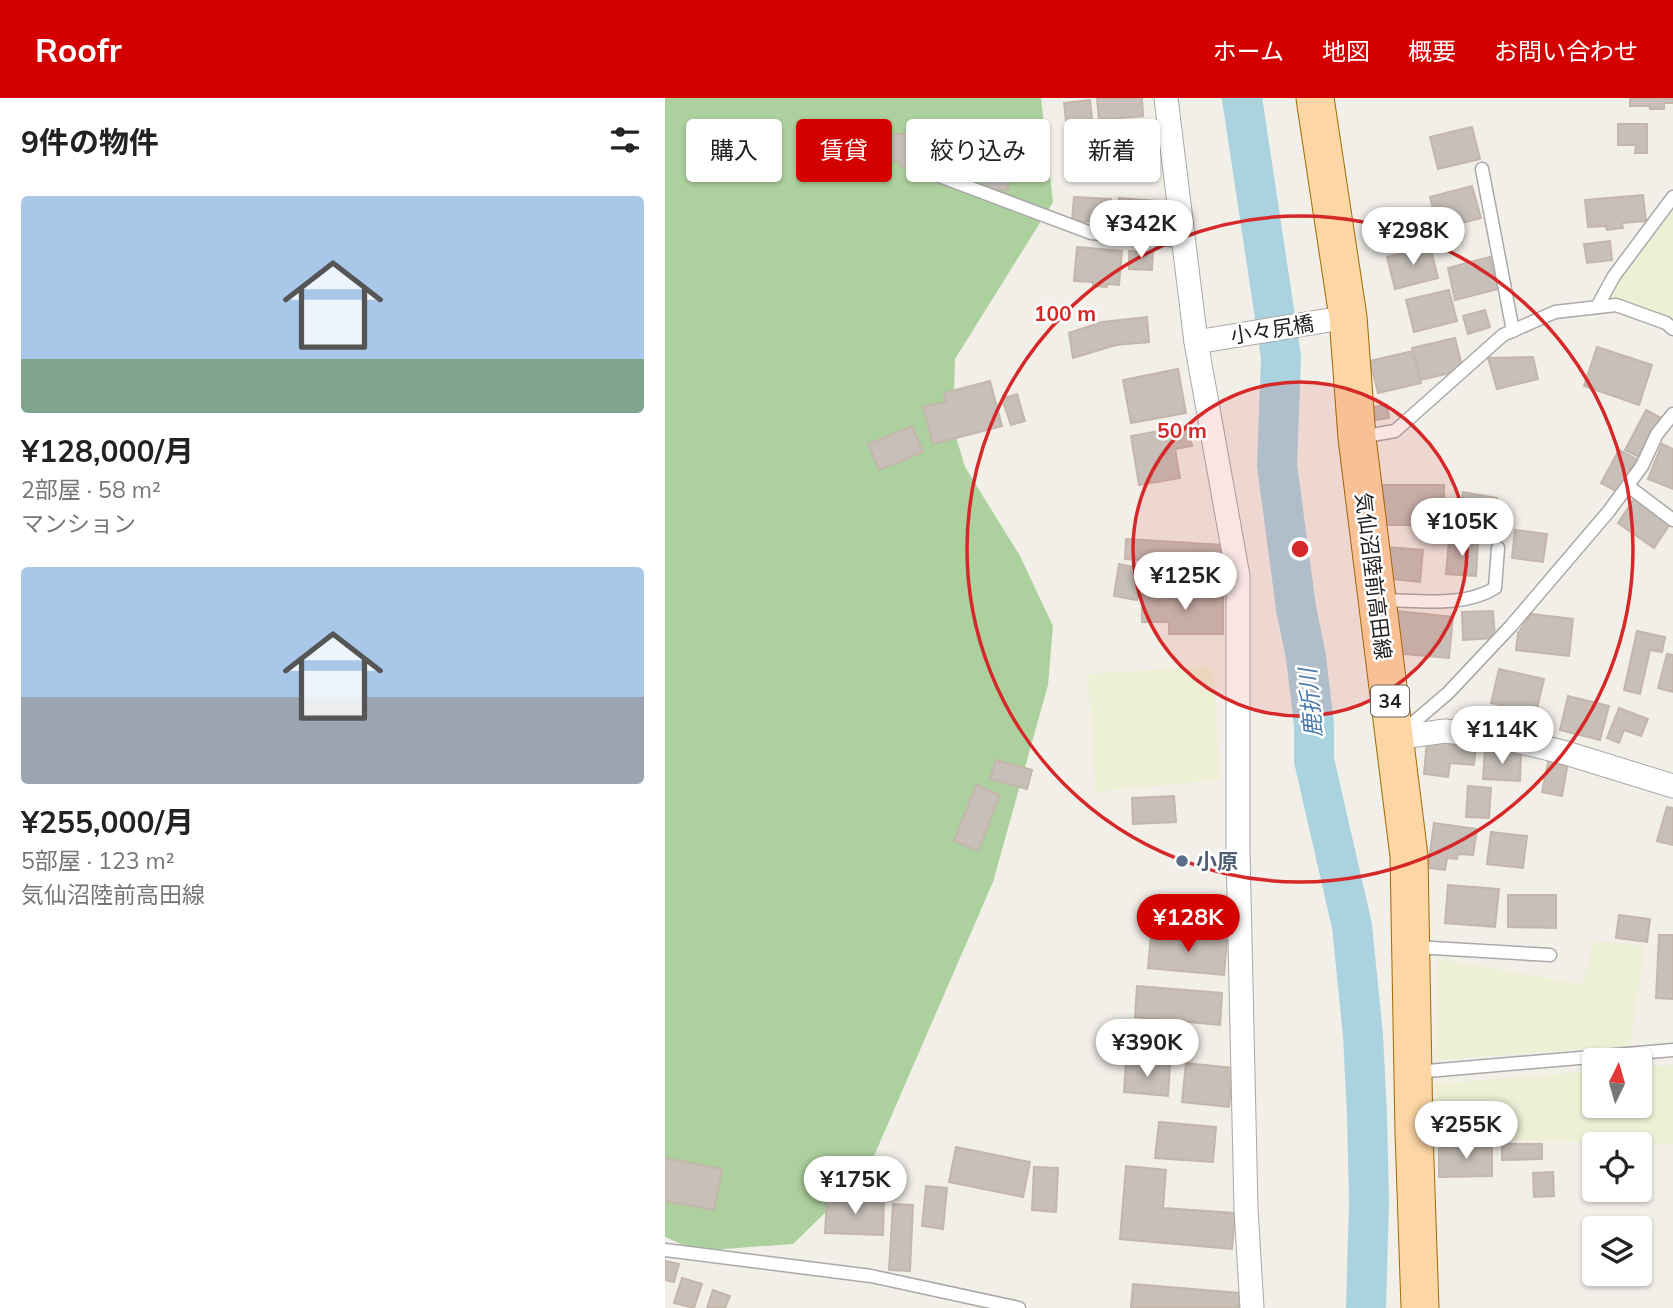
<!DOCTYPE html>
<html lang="ja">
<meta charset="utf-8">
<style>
body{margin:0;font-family:Mulish,"Noto Sans JP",sans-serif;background:#f6f6f6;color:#222;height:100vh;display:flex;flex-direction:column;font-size:26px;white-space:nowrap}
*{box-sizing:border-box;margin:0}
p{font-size:23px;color:#767676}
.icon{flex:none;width:38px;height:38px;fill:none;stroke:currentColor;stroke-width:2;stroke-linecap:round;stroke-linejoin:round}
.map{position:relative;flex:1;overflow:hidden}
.side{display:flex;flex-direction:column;background:#fff;width:665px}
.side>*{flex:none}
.hud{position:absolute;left:21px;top:21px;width:665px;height:63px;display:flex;gap:14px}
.needle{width:46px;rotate:5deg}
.buttons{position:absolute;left:917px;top:950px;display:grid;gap:14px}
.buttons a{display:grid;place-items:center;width:70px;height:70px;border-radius:7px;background:#fff;box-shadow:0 2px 5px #0004;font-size:35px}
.price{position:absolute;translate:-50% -60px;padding:0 16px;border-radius:24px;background:#fff;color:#222;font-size:23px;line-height:46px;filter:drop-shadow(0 2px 4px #0008)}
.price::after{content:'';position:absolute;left:50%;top:42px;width:21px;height:16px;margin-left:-10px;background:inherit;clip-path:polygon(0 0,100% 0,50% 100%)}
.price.active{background:#d40000;color:#fff}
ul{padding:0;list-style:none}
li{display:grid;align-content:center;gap:14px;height:371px;padding:0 21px}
li span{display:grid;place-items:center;height:217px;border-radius:7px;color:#555}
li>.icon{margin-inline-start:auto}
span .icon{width:126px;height:126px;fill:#fffc;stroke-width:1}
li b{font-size:30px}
h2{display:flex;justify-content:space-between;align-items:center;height:84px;padding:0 21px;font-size:30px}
.pill{padding:0 24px;border-radius:7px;background:#fff;box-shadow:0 2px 5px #0004;font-size:24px;line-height:63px}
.pill.active{background:#d40000;color:#fff}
header{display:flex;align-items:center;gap:42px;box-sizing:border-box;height:98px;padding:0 35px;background:#d40000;color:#fff}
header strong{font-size:33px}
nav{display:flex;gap:38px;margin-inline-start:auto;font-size:24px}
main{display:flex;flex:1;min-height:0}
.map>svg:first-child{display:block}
.farmland{fill:#eef0d5}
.forest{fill:#add19e}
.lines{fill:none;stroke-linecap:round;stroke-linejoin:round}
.river{stroke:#aad3df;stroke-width:40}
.building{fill:#c7bfb8;stroke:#c4b6ab;stroke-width:2}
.service-casing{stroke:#a9a9a9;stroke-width:15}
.minor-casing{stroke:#a9a9a9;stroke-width:25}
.primary-casing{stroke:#a06b00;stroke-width:39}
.service{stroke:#fff;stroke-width:12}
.minor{stroke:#fff;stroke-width:23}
.primary{stroke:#fcd6a4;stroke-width:37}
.ring{fill:none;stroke:#d62828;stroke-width:3.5}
.service-dot{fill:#5c6f8a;stroke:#fff;stroke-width:2.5}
.labels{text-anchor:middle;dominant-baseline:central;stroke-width:5;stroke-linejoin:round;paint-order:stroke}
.shield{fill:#fff;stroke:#646464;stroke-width:2}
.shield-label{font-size:19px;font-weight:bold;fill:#222}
.street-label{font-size:21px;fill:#222;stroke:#fff}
.service-label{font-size:21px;font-weight:bold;fill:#4e5e75;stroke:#fff;text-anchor:start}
.water-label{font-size:23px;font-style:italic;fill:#4a7aab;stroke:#fff}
.centre{fill:#d62828;stroke:#fff;stroke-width:3.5}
.ring-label{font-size:21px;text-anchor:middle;font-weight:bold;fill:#d62828;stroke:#fff;stroke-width:5;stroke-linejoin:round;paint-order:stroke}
</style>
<header>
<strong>Roofr</strong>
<nav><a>ホーム</a><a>地図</a><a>概要</a><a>お問い合わせ</a></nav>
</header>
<main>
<section class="side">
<h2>9件の物件<svg class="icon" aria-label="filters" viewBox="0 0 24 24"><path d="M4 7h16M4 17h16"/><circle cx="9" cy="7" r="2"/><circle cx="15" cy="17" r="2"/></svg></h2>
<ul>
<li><span style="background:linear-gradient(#a9c7e8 75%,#7fa58c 0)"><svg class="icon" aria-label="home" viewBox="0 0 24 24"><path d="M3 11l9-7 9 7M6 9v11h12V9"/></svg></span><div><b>¥128,000/月</b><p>2部屋 · 58 m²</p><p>マンション</p></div></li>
<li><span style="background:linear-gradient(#a9c7e8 60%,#9aa5b1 0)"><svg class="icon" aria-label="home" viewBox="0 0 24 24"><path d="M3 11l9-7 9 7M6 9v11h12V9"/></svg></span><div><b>¥255,000/月</b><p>5部屋 · 123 m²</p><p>気仙沼陸前高田線</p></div></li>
</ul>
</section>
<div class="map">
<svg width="1008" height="1210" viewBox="0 0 1008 1210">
<rect width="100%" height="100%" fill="#f2efe9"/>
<g class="farmland">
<path d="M 1008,113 L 1008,229 L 943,199 Z"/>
<path d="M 548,568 L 555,682 L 430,694 L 423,576 Z"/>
<path d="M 929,843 L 980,848 L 965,948 L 769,962 L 773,861 L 917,886 Z"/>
<path d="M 1008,967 L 1008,1046 L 772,1041 L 769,986 L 929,973 L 929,1008 L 975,1008 L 975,970 Z"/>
</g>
<path class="forest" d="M 0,0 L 376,0 L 388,104 L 290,261 L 288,329 L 300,369 L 355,458 L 388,528 L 383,587 L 328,784 L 202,1074 L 128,1146 L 32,1153 L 0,1139 Z"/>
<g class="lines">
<path class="river" d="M 577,0 L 616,259 L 612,367 L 631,510 L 641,559 L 649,627 L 649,662 L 687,828 L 698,937 L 702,1017 L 704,1104 L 701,1210"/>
</g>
<g class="building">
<path d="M 432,0 L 477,0 L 478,18 L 434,22 Z"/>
<path d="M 965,0 L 1008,0 L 1008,5 L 999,5 L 999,11 L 985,11 L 985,8 L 965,8 Z"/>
<path d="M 425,2 L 429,40 L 403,42 L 399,5 Z"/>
<path d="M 953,26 L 982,26 L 982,55 L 970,55 L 971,47 L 953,47 Z"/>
<path d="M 807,29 L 815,61 L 773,71 L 765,39 Z"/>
<path d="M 276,35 L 272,61 L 266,62 L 261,73 L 236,69 L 235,63 L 201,65 L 201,37 Z"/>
<path d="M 347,47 L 343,92 L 319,92 L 322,48 Z"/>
<rect x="288" y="51" width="32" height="25"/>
<path d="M 807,88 L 816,120 L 773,131 L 765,99 Z"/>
<path d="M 978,97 L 981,123 L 957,125 L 958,130 L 942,132 L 941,128 L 923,129 L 920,102 Z"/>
<path d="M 409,99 L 446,101 L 445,125 L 407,123 Z"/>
<path d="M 454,100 L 491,103 L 490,125 L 452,122 Z"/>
<path d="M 945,143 L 947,162 L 922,165 L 919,146 Z"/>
<path d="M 765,148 L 773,180 L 730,191 L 722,159 Z"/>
<path d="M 412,149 L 457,153 L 454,187 L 442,186 L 442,189 L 428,188 L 428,184 L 409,183 Z"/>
<path d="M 464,153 L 488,154 L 487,172 L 464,171 Z"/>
<path d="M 825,159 L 833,191 L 790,202 L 783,170 Z"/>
<path d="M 784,192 L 792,223 L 749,234 L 741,202 Z"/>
<path d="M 820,212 L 825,229 L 803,236 L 798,218 Z"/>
<path d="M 482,219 L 484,244 L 451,247 L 408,260 L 404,235 L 437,224 Z"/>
<path d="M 790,240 L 798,272 L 755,282 L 747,250 Z"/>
<path d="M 932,249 L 987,267 L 974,307 L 919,288 Z"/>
<path d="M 748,253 L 756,285 L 713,295 L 705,263 Z"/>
<path d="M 868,259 L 873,281 L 832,291 L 823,260 Z"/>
<path d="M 513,271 L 521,315 L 466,325 L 458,282 Z"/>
<path d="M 325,283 L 337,328 L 268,346 L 258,309 L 281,304 L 279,295 Z"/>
<path d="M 352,296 L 360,323 L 346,327 L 337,301 Z"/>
<path d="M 722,307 L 724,320 L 704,323 L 701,310 Z"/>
<path d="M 981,312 L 996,320 L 974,359 L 960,352 Z"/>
<path d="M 247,328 L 258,354 L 214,372 L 203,346 Z"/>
<path d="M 523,328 L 527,348 L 510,351 L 515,380 L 474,387 L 466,338 Z"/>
<path d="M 997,346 L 1008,351 L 1008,391 L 983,381 Z"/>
<path d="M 954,352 L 971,361 L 953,394 L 936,385 Z"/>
<path d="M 716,387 L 779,387 L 779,412 L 767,412 L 757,427 L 716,427 Z"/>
<path d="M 798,394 L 832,400 L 827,430 L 793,424 Z"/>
<path d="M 969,401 L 1005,426 L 989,450 L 953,425 Z"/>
<path d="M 850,432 L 882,436 L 878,464 L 847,460 Z"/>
<path d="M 461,441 L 559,447 L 558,467 L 527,465 L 526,476 L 494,474 L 495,463 L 460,461 Z"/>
<path d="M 784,442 L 813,445 L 811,478 L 781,476 Z"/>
<path d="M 721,449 L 758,452 L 755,484 L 718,480 Z"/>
<path d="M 454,466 L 478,471 L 472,502 L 449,498 Z"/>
<path d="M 477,496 L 558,496 L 558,536 L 504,536 L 504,524 L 477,524 Z"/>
<path d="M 732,513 L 788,519 L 784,560 L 728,555 Z"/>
<path d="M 828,513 L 830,540 L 798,542 L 797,514 Z"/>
<path d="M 866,516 L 908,521 L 904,558 L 851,552 L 853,535 Z"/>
<path d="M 972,533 L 1000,539 L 997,554 L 985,552 L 975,596 L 959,592 Z"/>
<path d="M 1002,556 L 1008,557 L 1008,594 L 993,590 Z"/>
<path d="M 834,571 L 879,581 L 871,615 L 826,605 Z"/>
<path d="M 903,598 L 944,608 L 935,642 L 895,632 Z"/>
<path d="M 954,610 L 983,621 L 976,638 L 959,632 L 954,645 L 942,640 Z"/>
<path d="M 762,642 L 811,647 L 809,667 L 785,665 L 783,679 L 759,676 Z"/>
<path d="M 820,652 L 856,654 L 855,683 L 818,681 Z"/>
<path d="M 884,660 L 903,664 L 897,698 L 877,694 Z"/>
<path d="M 331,662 L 367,672 L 362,691 L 325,681 Z"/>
<path d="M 311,687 L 335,697 L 313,753 L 289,743 Z"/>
<path d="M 803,688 L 826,690 L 824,720 L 801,719 Z"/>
<path d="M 509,698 L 511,724 L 468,726 L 467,700 Z"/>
<path d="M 1002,709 L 1008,710 L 1008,747 L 992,743 Z"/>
<path d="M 769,725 L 812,731 L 808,757 L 793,756 L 792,761 L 782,760 L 780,772 L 763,770 Z"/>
<path d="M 826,734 L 862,738 L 858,770 L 822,766 Z"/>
<path d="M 783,787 L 834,791 L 830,829 L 780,825 Z"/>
<path d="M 499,797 L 560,799 L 558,834 L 497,831 Z"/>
<path d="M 843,797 L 891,797 L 891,830 L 843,829 Z"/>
<path d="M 954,817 L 985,821 L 982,844 L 951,840 Z"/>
<path d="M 486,836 L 562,842 L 559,877 L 483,870 Z"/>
<path d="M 994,837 L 1008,837 L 1008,901 L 991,900 Z"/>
<path d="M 472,888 L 557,895 L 555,927 L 470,919 Z"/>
<path d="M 461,963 L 505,967 L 503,998 L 459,994 Z"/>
<path d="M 521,965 L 568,970 L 564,1009 L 517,1004 Z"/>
<path d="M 494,1024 L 551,1029 L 548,1064 L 490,1060 Z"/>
<path d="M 837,1046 L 877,1046 L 877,1061 L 837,1062 Z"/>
<path d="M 827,1047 L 827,1078 L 774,1079 L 774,1049 Z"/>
<path d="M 291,1049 L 365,1064 L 358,1099 L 284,1084 Z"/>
<path d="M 0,1060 L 57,1071 L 49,1112 L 0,1103 Z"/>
<path d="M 461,1068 L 501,1072 L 498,1110 L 570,1115 L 567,1151 L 455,1141 Z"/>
<path d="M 369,1069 L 393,1070 L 391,1114 L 367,1112 Z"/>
<path d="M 888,1074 L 889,1098 L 869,1099 L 868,1075 Z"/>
<path d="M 261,1088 L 282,1090 L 278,1131 L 257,1128 Z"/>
<path d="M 162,1099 L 219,1101 L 218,1137 L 160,1135 Z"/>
<path d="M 228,1106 L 248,1107 L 245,1173 L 224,1172 Z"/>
<path d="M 0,1163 L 14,1166 L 9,1184 L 0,1182 Z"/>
<path d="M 17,1180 L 37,1186 L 29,1210 L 9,1205 Z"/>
<path d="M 468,1186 L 575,1195 L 574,1210 L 466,1210 Z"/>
<path d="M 48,1192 L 65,1198 L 60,1210 L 42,1210 Z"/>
</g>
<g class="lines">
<defs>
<g id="service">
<path d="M 817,71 L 848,233"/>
<path d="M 261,73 L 426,135 L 518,143"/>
<path d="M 932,209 L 949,178 L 1008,99"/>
<path d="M 695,339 L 730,333 L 838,237 L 890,214 L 951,207 L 1001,225 L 1008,231"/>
<path d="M 963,388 L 1008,422"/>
<path d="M 716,502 C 752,502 798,510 830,490 L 833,450"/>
<path d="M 735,636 L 783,595 L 846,528 L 944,413 L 977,368 L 992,336 L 1008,316"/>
<path d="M 750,849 L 885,857"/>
<path d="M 751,974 L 1008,952"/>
<path d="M 0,1152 L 206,1178 L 354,1210"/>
</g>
<g id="minor">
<path d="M 501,0 L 531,244 L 573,478 L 573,752 L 581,1111 L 587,1210"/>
<path d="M 531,244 L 683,219"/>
<path d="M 730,640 L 780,633 L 840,640 L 901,655 L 1008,688"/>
</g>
<path id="primary" d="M 650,0 L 683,219 L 692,340 L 744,758 L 749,1034 L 755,1210"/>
</defs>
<use href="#service" class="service-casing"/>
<use href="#minor" class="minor-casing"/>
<use href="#primary" class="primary-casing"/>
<use href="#service" class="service"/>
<use href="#minor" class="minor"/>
<use href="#primary" class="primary"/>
</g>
<circle cx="635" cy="451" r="167" fill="#d62828" fill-opacity=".12"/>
<g class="ring">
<circle cx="635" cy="451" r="167"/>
<circle cx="635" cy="451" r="333"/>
</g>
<circle class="service-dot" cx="517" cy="763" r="7"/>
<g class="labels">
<rect class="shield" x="706" y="587.5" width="38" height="31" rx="5"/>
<g class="shield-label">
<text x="725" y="603">34</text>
</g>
<g class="street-label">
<text transform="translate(607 231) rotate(-9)">小々尻橋</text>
<text transform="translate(709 478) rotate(83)">気仙沼陸前高田線</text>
</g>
<g class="service-label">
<text x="531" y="763">小原</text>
</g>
<g class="water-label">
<text transform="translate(645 605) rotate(-95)">鹿折川</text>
</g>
</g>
<circle cx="635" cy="451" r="10" class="centre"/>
<g class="ring-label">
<text x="400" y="223">100 m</text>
<text x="517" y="340">50 m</text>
</g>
</svg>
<div class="buttons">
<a><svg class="needle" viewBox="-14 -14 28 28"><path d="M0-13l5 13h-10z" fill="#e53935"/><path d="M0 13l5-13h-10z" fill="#767676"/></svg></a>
<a><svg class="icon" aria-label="locate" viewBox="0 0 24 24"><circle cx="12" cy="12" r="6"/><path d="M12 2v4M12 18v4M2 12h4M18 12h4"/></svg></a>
<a><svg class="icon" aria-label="layers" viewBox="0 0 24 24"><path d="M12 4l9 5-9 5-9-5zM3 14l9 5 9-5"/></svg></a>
</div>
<b class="price" style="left:476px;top:162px">¥342K</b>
<b class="price" style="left:748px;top:169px">¥298K</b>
<b class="price" style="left:797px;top:460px">¥105K</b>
<b class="price" style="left:520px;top:514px">¥125K</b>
<b class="price" style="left:837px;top:668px">¥114K</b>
<b class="price active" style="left:523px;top:856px">¥128K</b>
<b class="price" style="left:482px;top:981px">¥390K</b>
<b class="price" style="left:801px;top:1063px">¥255K</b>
<b class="price" style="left:190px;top:1118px">¥175K</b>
<div class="hud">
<a class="pill">購入</a>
<a class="pill active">賃貸</a>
<a class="pill">絞り込み</a>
<a class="pill">新着</a>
</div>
</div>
</main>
